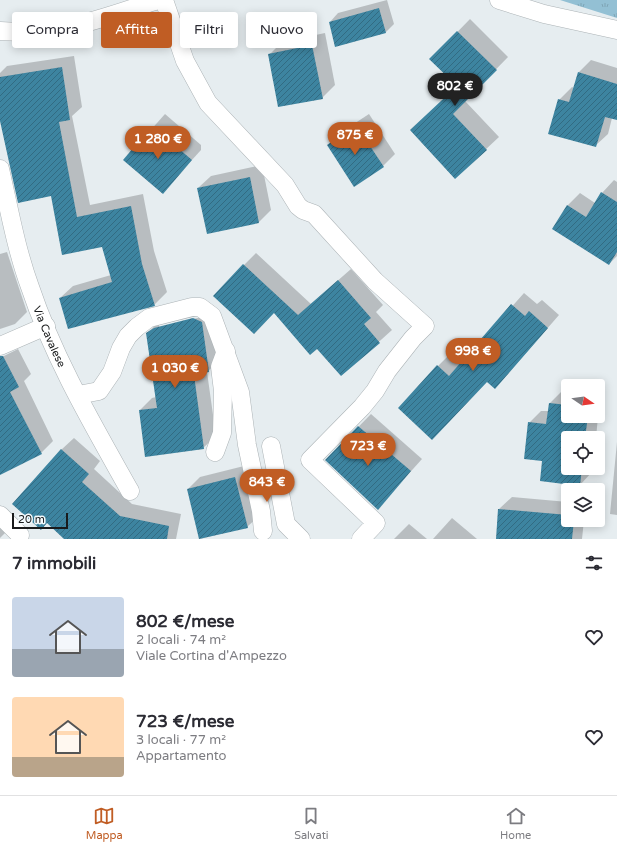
<!DOCTYPE html>
<html lang="it">
<meta charset="utf-8">
<style>
body{margin:0;font-family:"Varela Round",sans-serif;background:#f2f2f3;color:#2b2b33;height:100vh;display:flex;flex-direction:column;font-size:15px;white-space:nowrap}
*{box-sizing:border-box;margin:0}
p{font-size:13px;color:#7c7c81}
.icon{flex:none;width:22px;height:22px;fill:none;stroke:currentColor;stroke-width:2;stroke-linecap:round;stroke-linejoin:round}
.map{position:relative;height:539px;overflow:hidden}
.sheet{display:flex;flex-direction:column;background:#fff;flex:1}
.sheet>*{flex:none}
.guide{position:absolute;left:12px;top:12px;width:400px;height:36px;display:flex;gap:8px}
.needle{width:26px;rotate:103deg}
.controls{position:absolute;left:561px;top:379px;display:grid;gap:8px}
.controls a{display:grid;place-items:center;width:44px;height:44px;border-radius:4px;background:#fff;box-shadow:0 2px 10px #0003;font-size:20px}
.scale{position:absolute;left:12px;bottom:10px;width:56px;box-sizing:border-box;padding-left:4px;border:2px solid #191b1c;border-top:0;font-size:11px;line-height:14px;white-space:nowrap;color:#191b1c;-webkit-text-stroke:3px #f3fafd;paint-order:stroke}
.price{position:absolute;translate:-50% -34px;padding:0 9px;border-radius:14px;background:#c05d24;color:#fff;font-size:13px;line-height:26px;filter:drop-shadow(0 1px 2px #0008)}
.price::after{content:'';position:absolute;left:50%;top:24px;width:12px;height:9px;margin-left:-6px;background:inherit;clip-path:polygon(0 0,100% 0,50% 100%)}
.price.selected{background:#222;color:#fff}
ul{padding:0;list-style:none}
li{display:flex;align-items:center;gap:12px;height:100px;padding:0 12px}
li span{display:grid;place-items:center;flex:none;width:112px;height:80px;border-radius:4px;color:#555}
li>.icon{margin-inline-start:auto}
span .icon{width:48px;height:48px;fill:#fffc;stroke-width:1}
li b{font-size:17px}
h2{display:flex;justify-content:space-between;align-items:center;height:48px;padding:0 12px;font-size:17px}
.tag{padding:0 14px;border-radius:4px;background:#fff;box-shadow:0 2px 10px #0003;font-size:14px;line-height:36px}
.tag.selected{background:#c05d24;color:#fff}
.tab-bar{display:flex;justify-content:space-around;align-items:center;height:56px;border-top:1px solid #e1e1e2;background:#fff;font-size:11px;color:#7c7c81}
.tab-bar a{display:grid;justify-items:center;gap:2px}
.tab-bar .selected{color:#c05d24}
.map>svg:first-child{display:block}
.park{fill:url(#park-tufts)}
.shadow{fill:#0003;fill-rule:evenodd}
.building{fill:url(#building-hatch)}
.lines{fill:none;stroke-linecap:round;stroke-linejoin:round}
.minor-casing{stroke:#acb3b6;stroke-width:19}
.minor{stroke:#fff;stroke-width:18}
.labels{text-anchor:middle;dominant-baseline:central;stroke-width:3.5;stroke-linejoin:round;paint-order:stroke}
.street-label{font-size:11px;fill:#191b1c;stroke:#f3fafd}
</style>
<div class="map">
<svg width="617" height="539" viewBox="0 0 617 539">
<defs>
<pattern id="park-tufts" width="24" height="20" patternUnits="userSpaceOnUse"><rect width="24" height="20" fill="#93c0d4"/><path d="M3 7l-1-3M5 7V3M7 7l1-3M15 17l-1-3M17 17v-4M19 17l1-3" fill="none" stroke="#7ea4b5"/></pattern>
<pattern id="building-hatch" width="6" height="6" patternUnits="userSpaceOnUse"><rect width="6" height="6" fill="#3d84a0"/><path d="M-1 1l2-2M0 6l6-6M5 7l2-2" fill="none" stroke="#326b82"/></pattern>
</defs>
<rect width="100%" height="100%" fill="#e6edf0"/>
<path class="park" d="M 560,0 L 617,0 L 617,18 Z"/>
<g class="shadow">
<path d="M 387,0 L 394,24 L 385,33 L 330,22 L 338,13 Z"/>
<path d="M 470,19 L 508,57 L 465,101 L 499,137 L 455,178 L 411,131 L 458,86 L 431,59 Z"/>
<path d="M 325,33 L 335,85 L 322,98 L 269,55 L 282,42 Z"/>
<path d="M 74,56 L 82,107 L 72,116 L 90,205 L 143,194 L 154,251 L 167,292 L 154,305 L 60,298 L 73,286 L 111,275 L 103,246 L 52,195 L 0,101 L 0,73 L 7,66 Z"/>
<path d="M 591,60 L 617,68 L 617,119 L 612,118 L 608,134 L 595,146 L 559,100 L 572,87 L 574,88 L 579,72 Z"/>
<path d="M 165,114 L 201,145 L 201,150 L 162,193 L 124,160 Z"/>
<path d="M 369,114 L 395,154 L 383,166 L 328,145 L 340,133 Z"/>
<path d="M 262,165 L 271,210 L 259,222 L 198,188 L 211,176 Z"/>
<path d="M 614,180 L 617,182 L 617,256 L 609,264 L 567,206 L 580,193 L 595,203 L 602,193 Z"/>
<path d="M 7,252 L 27,312 L 15,324 L 0,329 L 0,254 Z"/>
<path d="M 256,253 L 311,304 L 351,269 L 383,305 L 376,312 L 392,330 L 342,375 L 244,265 Z"/>
<path d="M 524,293 L 537,304 L 542,300 L 559,315 L 507,375 L 487,381 L 445,426 L 438,366 L 450,354 L 461,364 Z"/>
<path d="M 209,306 L 221,359 L 207,372 L 216,436 L 203,448 L 140,410 L 152,398 L 156,397 L 147,333 L 160,321 ZM 201,315 L 202,317 L 159,327 L 159,325 Z"/>
<path d="M 18,349 L 31,374 L 24,381 L 53,441 L 41,453 L 0,474 L 0,358 Z"/>
<path d="M 562,391 L 568,392 L 568,416 L 598,416 L 598,395 L 600,395 L 596,438 L 568,438 L 568,468 L 592,468 L 592,472 L 580,485 L 543,460 L 529,423 L 541,411 L 549,411 L 550,403 Z"/>
<path d="M 371,414 L 422,459 L 378,508 L 326,460 Z"/>
<path d="M 74,438 L 100,461 L 94,469 L 132,504 L 181,514 L 176,539 L 66,539 L 61,450 Z"/>
<path d="M 617,442 L 617,515 L 610,514 Z"/>
<path d="M 248,465 L 260,515 L 247,527 L 200,539 L 188,489 L 200,477 Z"/>
<path d="M 512,497 L 568,502 L 568,520 L 584,520 L 582,539 L 497,539 L 499,509 Z"/>
<path d="M 0,505 L 9,529 L 0,538 Z"/>
<path d="M 452,518 L 477,539 L 433,539 Z"/>
<path d="M 409,524 L 427,539 L 394,539 Z"/>
</g>
<g class="building">
<path d="M 379,8 L 386,33 L 335,47 L 329,22 Z"/>
<path d="M 457,31 L 497,70 L 453,114 L 487,150 L 455,179 L 410,130 L 457,86 L 429,59 Z"/>
<path d="M 312,45 L 323,99 L 278,107 L 268,54 Z"/>
<path d="M 62,67 L 70,120 L 59,122 L 77,217 L 131,206 L 142,264 L 155,306 L 68,329 L 59,298 L 112,282 L 102,247 L 62,255 L 51,196 L 18,203 L 0,121 L 0,77 Z"/>
<path d="M 578,72 L 617,84 L 617,120 L 605,117 L 596,147 L 548,134 L 558,99 L 569,102 Z"/>
<path d="M 356,125 L 384,167 L 354,187 L 327,145 Z"/>
<path d="M 152,126 L 192,160 L 163,194 L 123,160 Z"/>
<path d="M 250,177 L 259,223 L 207,234 L 197,188 Z"/>
<path d="M 601,192 L 617,202 L 617,252 L 609,265 L 552,229 L 567,205 L 586,217 Z"/>
<path d="M 243,264 L 298,315 L 338,280 L 371,318 L 364,324 L 380,343 L 341,376 L 317,349 L 310,355 L 274,313 L 254,334 L 213,296 Z"/>
<path d="M 511,304 L 525,316 L 529,311 L 548,328 L 495,389 L 487,382 L 432,440 L 398,408 L 437,365 L 449,376 Z"/>
<path d="M 193,318 L 202,322 L 209,372 L 194,375 L 204,449 L 145,457 L 139,410 L 157,408 L 146,333 L 154,328 Z"/>
<path d="M 0,356 L 3,356 L 19,387 L 10,392 L 42,454 L 0,475 Z"/>
<path d="M 549,403 L 568,405 L 568,416 L 588,416 L 585,438 L 568,438 L 568,468 L 582,468 L 580,486 L 540,481 L 542,461 L 524,459 L 528,422 L 546,424 Z"/>
<path d="M 358,426 L 411,471 L 378,510 L 325,460 Z"/>
<path d="M 61,449 L 89,474 L 82,482 L 120,516 L 169,526 L 167,539 L 64,539 L 47,523 L 41,530 L 12,504 Z"/>
<path d="M 235,477 L 248,528 L 199,539 L 187,489 Z"/>
<path d="M 498,509 L 568,515 L 568,520 L 574,520 L 572,539 L 496,539 Z"/>
</g>
<g class="lines">
<defs>
<g id="minor">
<path d="M 164,0 L 185,61 L 208,103 L 285,185 L 298,206 L 303,210 L 314,214 L 375,281 L 425,326 L 413,338 L 387,371 L 375,391 L 362,407 L 310,460 L 376,523 L 361,539"/>
<path d="M 499,0 L 544,14 L 617,30"/>
<path d="M 0,31 C 59,36 103,18 158,0"/>
<path id="s1" d="M 0,169 C 9,208 16,249 30,287 C 54,359 93,425 130,491"/>
<path d="M 0,346 L 46,326"/>
<path d="M 78,395 L 99,391 L 112,372 L 121,348 L 128,336 L 137,327 L 149,318 L 192,307 L 200,307 L 212,316 L 240,392 L 247,445 L 261,511 L 263,531"/>
<path d="M 271,446 L 286,524 L 301,539"/>
<path d="M 215,452 L 222,433 L 223,391 L 220,367 L 226,351"/>
<path d="M 0,515 L 20,535"/>
</g>
</defs>
<use href="#minor" class="minor-casing"/>
<use href="#minor" class="minor"/>
</g>
<g class="labels">
<g class="street-label">
<text stroke="none"><textPath href="#s1" startOffset="175">Via Cavalese</textPath></text>
</g>
</g>
</svg>
<div class="controls">
<a><svg class="needle" viewBox="-14 -14 28 28"><path d="M0-13l5 13h-10z" fill="#e53935"/><path d="M0 13l5-13h-10z" fill="#7c7c81"/></svg></a>
<a><svg class="icon" aria-label="locate" viewBox="0 0 24 24"><circle cx="12" cy="12" r="6"/><path d="M12 2v4M12 18v4M2 12h4M18 12h4"/></svg></a>
<a><svg class="icon" aria-label="layers" viewBox="0 0 24 24"><path d="M12 4l9 5-9 5-9-5zM3 14l9 5 9-5"/></svg></a>
</div>
<div class="scale">20 m</div>
<b class="price selected" style="left:455px;top:107px">802 €</b>
<b class="price" style="left:355px;top:156px">875 €</b>
<b class="price" style="left:158px;top:160px">1 280 €</b>
<b class="price" style="left:473px;top:372px">998 €</b>
<b class="price" style="left:175px;top:389px">1 030 €</b>
<b class="price" style="left:368px;top:467px">723 €</b>
<b class="price" style="left:267px;top:503px">843 €</b>
<div class="guide">
<a class="tag">Compra</a>
<a class="tag selected">Affitta</a>
<a class="tag">Filtri</a>
<a class="tag">Nuovo</a>
</div>
</div>
<section class="sheet">
<h2>7 immobili<svg class="icon" aria-label="filters" viewBox="0 0 24 24"><path d="M4 7h16M4 17h16"/><circle cx="9" cy="7" r="2"/><circle cx="15" cy="17" r="2"/></svg></h2>
<ul>
<li><span style="background:linear-gradient(#c9d6e8 65%,#9aa5b1 0)"><svg class="icon" aria-label="home" viewBox="0 0 24 24"><path d="M3 11l9-7 9 7M6 9v11h12V9"/></svg></span><div><b>802 €/mese</b><p>2 locali · 74 m²</p><p>Viale Cortina d'Ampezzo</p></div><svg class="icon" aria-label="heart" viewBox="0 0 24 24"><path d="M12 20l-8-8c-3-5 5-10 8-4 3-6 11-1 8 4z"/></svg></li>
<li><span style="background:linear-gradient(#ffd9b3 75%,#b9a48a 0)"><svg class="icon" aria-label="home" viewBox="0 0 24 24"><path d="M3 11l9-7 9 7M6 9v11h12V9"/></svg></span><div><b>723 €/mese</b><p>3 locali · 77 m²</p><p>Appartamento</p></div><svg class="icon" aria-label="heart" viewBox="0 0 24 24"><path d="M12 20l-8-8c-3-5 5-10 8-4 3-6 11-1 8 4z"/></svg></li>
</ul>
</section>
<nav class="tab-bar">
<a class="selected"><svg class="icon" aria-label="map" viewBox="0 0 24 24"><path d="M3 6l6-2 6 2 6-2v14l-6 2-6-2-6 2zM9 4v14M15 6v14"/></svg>Mappa</a>
<a><svg class="icon" aria-label="saved" viewBox="0 0 24 24"><path d="M7 4h10v16l-5-4-5 4z"/></svg>Salvati</a>
<a><svg class="icon" aria-label="home" viewBox="0 0 24 24"><path d="M3 11l9-7 9 7M6 9v11h12V9"/></svg>Home</a>
</nav>
